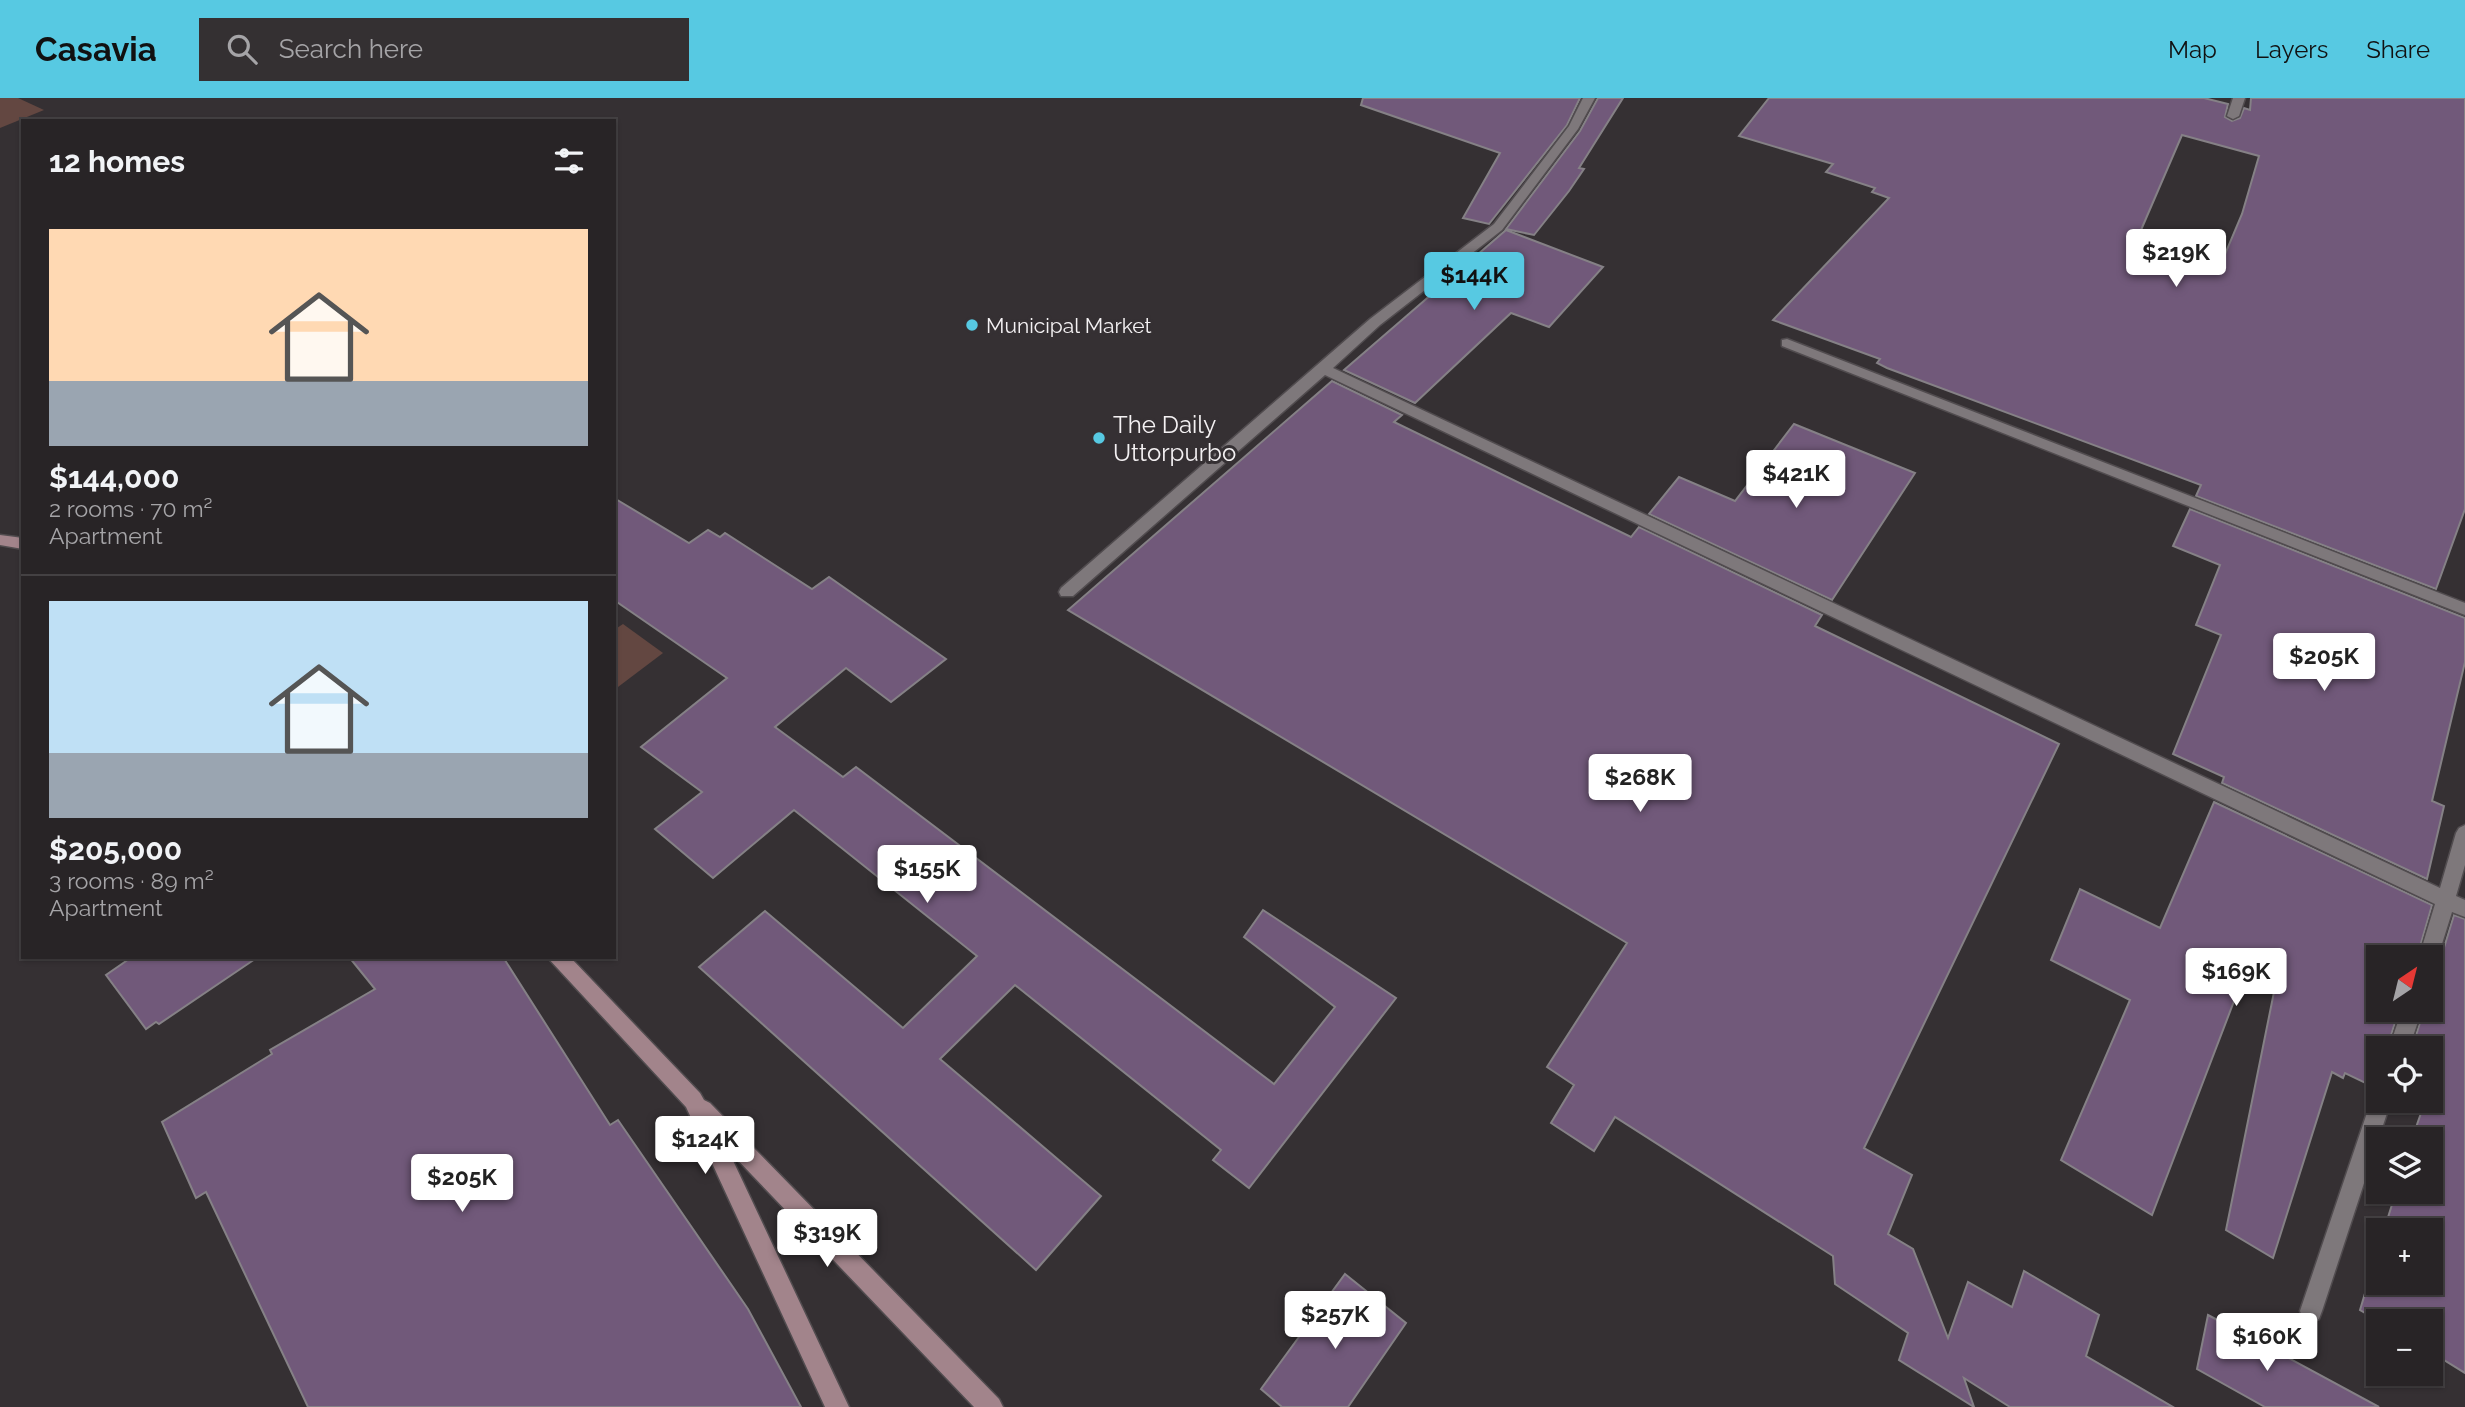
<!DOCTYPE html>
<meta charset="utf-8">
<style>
body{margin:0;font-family:Raleway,sans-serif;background:#343032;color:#f1f3f6;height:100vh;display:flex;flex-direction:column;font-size:26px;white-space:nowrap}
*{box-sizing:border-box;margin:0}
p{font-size:23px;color:#a5a4a7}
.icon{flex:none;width:38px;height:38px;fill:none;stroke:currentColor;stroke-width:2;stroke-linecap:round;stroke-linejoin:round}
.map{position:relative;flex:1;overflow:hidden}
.panel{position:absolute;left:21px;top:21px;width:595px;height:840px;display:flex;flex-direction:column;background:#282426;border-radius:0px;box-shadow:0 2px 5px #0004,0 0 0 2px #444143}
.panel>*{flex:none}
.needle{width:46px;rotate:35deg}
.buttons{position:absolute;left:2366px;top:847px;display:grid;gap:14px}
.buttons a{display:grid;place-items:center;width:77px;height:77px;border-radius:0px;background:#282426;box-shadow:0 2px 5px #0004,0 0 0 2px #444143;font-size:35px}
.price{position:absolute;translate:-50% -60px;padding:0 16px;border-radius:7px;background:#fff;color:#222;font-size:23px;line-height:46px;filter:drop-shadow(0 2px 4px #0008)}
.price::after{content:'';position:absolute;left:50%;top:42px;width:21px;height:16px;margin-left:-10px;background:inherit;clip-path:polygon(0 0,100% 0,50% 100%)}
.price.on{background:#57c9e2;color:#111}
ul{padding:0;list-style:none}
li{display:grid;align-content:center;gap:14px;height:371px;padding:0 28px}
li+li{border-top:2px solid #444143}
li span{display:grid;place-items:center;height:217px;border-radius:0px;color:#555}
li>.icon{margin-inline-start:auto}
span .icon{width:126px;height:126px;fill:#fffc;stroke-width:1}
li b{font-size:30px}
h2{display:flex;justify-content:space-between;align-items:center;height:84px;padding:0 28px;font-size:30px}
header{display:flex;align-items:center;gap:42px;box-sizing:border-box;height:98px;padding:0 35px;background:#57c9e2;color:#111}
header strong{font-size:33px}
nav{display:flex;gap:38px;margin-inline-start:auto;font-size:24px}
.search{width:490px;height:63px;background:#343032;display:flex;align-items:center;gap:18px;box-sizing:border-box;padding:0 24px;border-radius:0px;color:#a5a4a7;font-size:26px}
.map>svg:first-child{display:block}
.green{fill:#634741}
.building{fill:#71597a;stroke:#858186;stroke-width:2;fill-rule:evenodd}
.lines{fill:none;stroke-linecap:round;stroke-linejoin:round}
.lane-casing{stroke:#514c4f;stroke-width:3}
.street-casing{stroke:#514c4f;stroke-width:3}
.secondary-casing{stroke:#514c4f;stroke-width:3}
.lane{fill:#7e787b;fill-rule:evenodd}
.street{fill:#7e787b;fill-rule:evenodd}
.secondary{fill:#a2848b;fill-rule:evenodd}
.poi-dot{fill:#57c9e2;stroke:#353033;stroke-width:2.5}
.labels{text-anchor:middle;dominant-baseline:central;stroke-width:6;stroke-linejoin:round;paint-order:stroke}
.far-poi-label{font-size:21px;fill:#f4f1f3;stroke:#353033;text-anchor:start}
.poi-label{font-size:24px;fill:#f4f1f3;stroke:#353033;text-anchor:start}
</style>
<header>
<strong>Casavia</strong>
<div class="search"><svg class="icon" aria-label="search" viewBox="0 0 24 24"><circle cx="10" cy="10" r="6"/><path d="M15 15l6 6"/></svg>Search here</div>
<nav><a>Map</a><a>Layers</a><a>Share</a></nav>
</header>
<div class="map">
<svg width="2465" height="1309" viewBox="0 0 2465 1309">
<rect width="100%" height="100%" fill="#353033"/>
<g class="green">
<path d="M 0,0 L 18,0 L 44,12 L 0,30 Z"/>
<path d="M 623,526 L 663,555 L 614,592 L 614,532 Z"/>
</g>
<g class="building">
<path d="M 1363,0 L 1580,0 L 1567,27 L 1489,126 L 1463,120 L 1500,55 L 1361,7 Z"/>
<path d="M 1598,0 L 1623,0 L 1579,70 L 1584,71 L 1569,93 L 1534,137 L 1506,131 L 1580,33 Z"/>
<path d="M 1769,0 L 2204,0 L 2228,6 L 2225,19 L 2232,23 L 2240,20 L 2244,10 L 2250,12 L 2251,0 L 2465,0 L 2465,411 L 2436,491 L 2196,398 L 2201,387 L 1887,270 L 1877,265 L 1880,261 L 1773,222 L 1889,100 L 1872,94 L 1875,90 L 1826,74 L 1833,66 L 1739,38 ZM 2182,37 L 2259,58 L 2242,116 L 2220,168 L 2138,139 Z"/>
<path d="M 1506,132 L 1603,169 L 1549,229 L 1511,215 L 1415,305 L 1344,272 Z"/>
<path d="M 1332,283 L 1402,317 L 1394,324 L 1631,439 L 1639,429 L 1822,517 L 1815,528 L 2059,646 L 1864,1050 L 1912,1077 L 1888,1136 L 1913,1151 L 1948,1240 L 1968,1184 L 2012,1209 L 2024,1173 L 2099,1217 L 2086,1258 L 2173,1309 L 2010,1309 L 1964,1280 L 1974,1309 L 1899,1262 L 1908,1235 L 1835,1186 L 1833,1158 L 1615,1019 L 1594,1053 L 1551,1025 L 1574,987 L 1547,969 L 1627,845 L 1068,512 Z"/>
<path d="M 1794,326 L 1915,375 L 1832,502 L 1649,416 L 1679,379 L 1735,403 Z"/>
<path d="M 614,400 L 689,445 L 708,432 L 720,439 L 725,435 L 812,491 L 829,479 L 946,561 L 891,604 L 846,570 L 775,629 L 843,679 L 856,669 L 1274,986 L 1335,909 L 1244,839 L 1263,812 L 1396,900 L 1249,1090 L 1213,1062 L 1221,1052 L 1015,887 L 940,961 L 1101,1098 L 1036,1172 L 699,869 L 765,813 L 903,930 L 977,858 L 794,712 L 713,780 L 655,731 L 702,694 L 641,649 L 727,580 L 614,502 Z"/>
<path d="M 2190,411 L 2465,520 L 2465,564 L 2432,703 L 2444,708 L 2427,781 L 2222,685 L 2224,679 L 2173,656 L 2221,537 L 2196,527 L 2220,467 L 2173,448 Z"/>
<path d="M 2214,704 L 2432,807 L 2417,859 L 2378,859 L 2378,912 L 2399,912 L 2387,950 L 2378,950 L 2378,991 L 2345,975 L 2343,980 L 2332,974 L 2273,1160 L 2226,1132 L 2274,894 L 2241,885 L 2152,1117 L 2061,1062 L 2130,902 L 2051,862 L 2080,791 L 2160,830 Z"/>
<path d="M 2454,817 L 2465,821 L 2465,1275 L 2431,1254 L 2431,1223 L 2379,1223 L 2360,1212 L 2378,1152 L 2378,1185 L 2431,1185 L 2431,1132 L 2384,1132 L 2396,1094 L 2431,1094 L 2431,1041 L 2412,1041 L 2421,1015 L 2398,1003 L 2431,1003 L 2431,950 L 2412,950 L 2424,912 L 2431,912 L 2431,869 L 2439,866 Z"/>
<path d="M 132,859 L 258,859 L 159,926 L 156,924 L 146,931 L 106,877 Z"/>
<path d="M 349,859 L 503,859 L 610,1027 L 618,1022 L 748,1211 L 801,1309 L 308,1309 L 206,1094 L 196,1100 L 162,1024 L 272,956 L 270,952 L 375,891 Z"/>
<path d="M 1345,1176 L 1406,1225 L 1348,1309 L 1282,1309 L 1261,1291 Z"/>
<path d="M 2208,1217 L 2244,1236 L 2379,1309 L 2265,1309 L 2197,1271 Z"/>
</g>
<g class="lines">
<defs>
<g id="lane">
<path d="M 1583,0 L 1595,0 L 1578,31 L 1502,132 L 1380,227 L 1333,270 L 2440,790 L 2456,735 L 2459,730 L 2465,727 L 2465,767 L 2456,798 L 2465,802 L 2465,819 L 2452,814 L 2436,865 L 2431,867 L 2431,859 L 2419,859 L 2435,806 L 1325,277 L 1073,498 L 1061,498 L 1059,494 L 1061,490 L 1370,221 L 1494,126 L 1569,28 Z"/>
<path d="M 1787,241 L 2465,505 L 2465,517 L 1782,248 L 1782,242 Z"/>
<path d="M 2402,912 L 2422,912 L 2409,950 L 2389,950 Z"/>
<path d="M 2378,994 L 2378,1003 L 2391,1003 L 2322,1213 L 2319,1221 L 2311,1224 L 2303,1221 L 2300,1213 L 2371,1003 L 2374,996 Z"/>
</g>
<path id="street" d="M 2233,0 L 2245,0 L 2239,18 L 2233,21 L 2227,18 Z"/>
<g id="secondary">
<path d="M 0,437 L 23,440 L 23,451 L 0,447 Z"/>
<path d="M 547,859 L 570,859 L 700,995 L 704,1002 L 710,1005 L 999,1301 L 1003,1309 L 974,1309 L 728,1052 L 849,1309 L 825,1309 L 686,1009 Z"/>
</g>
</defs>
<use href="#lane" class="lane-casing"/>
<use href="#street" class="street-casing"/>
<use href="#secondary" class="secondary-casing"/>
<use href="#lane" class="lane"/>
<use href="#street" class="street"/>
<use href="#secondary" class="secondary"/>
</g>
<g class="poi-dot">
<circle cx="972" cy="227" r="7"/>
<circle cx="1099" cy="340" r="7"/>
</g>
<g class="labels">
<g class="far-poi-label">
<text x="986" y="227">Municipal Market</text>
</g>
<g class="poi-label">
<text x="1113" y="326">The Daily<tspan x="1113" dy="28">Uttorpurbo</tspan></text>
</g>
</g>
</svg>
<div class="buttons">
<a><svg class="needle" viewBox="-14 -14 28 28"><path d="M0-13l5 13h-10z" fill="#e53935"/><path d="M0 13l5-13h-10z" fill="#a5a4a7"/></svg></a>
<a><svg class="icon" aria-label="locate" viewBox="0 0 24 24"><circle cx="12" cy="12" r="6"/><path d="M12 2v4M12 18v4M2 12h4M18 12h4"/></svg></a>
<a><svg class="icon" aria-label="layers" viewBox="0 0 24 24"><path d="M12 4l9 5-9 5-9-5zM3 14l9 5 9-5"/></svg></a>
<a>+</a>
<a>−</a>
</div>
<b class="price" style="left:2176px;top:191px">$219K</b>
<b class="price on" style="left:1474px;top:214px">$144K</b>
<b class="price" style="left:1796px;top:412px">$421K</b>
<b class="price" style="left:2324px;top:595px">$205K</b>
<b class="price" style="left:1640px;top:716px">$268K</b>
<b class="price" style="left:927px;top:807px">$155K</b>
<b class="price" style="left:2236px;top:910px">$169K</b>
<b class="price" style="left:705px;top:1078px">$124K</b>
<b class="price" style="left:462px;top:1116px">$205K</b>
<b class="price" style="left:827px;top:1171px">$319K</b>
<b class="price" style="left:1335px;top:1253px">$257K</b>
<b class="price" style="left:2267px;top:1275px">$160K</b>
<section class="panel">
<h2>12 homes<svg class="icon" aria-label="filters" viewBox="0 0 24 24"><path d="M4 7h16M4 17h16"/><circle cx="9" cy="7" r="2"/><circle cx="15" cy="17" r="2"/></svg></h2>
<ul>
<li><span style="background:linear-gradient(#ffd9b3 70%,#9aa5b1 0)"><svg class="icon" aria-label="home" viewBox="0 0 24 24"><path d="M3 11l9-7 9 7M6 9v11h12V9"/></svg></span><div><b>$144,000</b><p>2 rooms · 70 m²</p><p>Apartment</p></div></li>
<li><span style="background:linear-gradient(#bfe0f5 70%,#9aa5b1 0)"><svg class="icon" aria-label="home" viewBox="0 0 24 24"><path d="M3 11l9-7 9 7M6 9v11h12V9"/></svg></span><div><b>$205,000</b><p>3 rooms · 89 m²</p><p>Apartment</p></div></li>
</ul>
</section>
</div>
